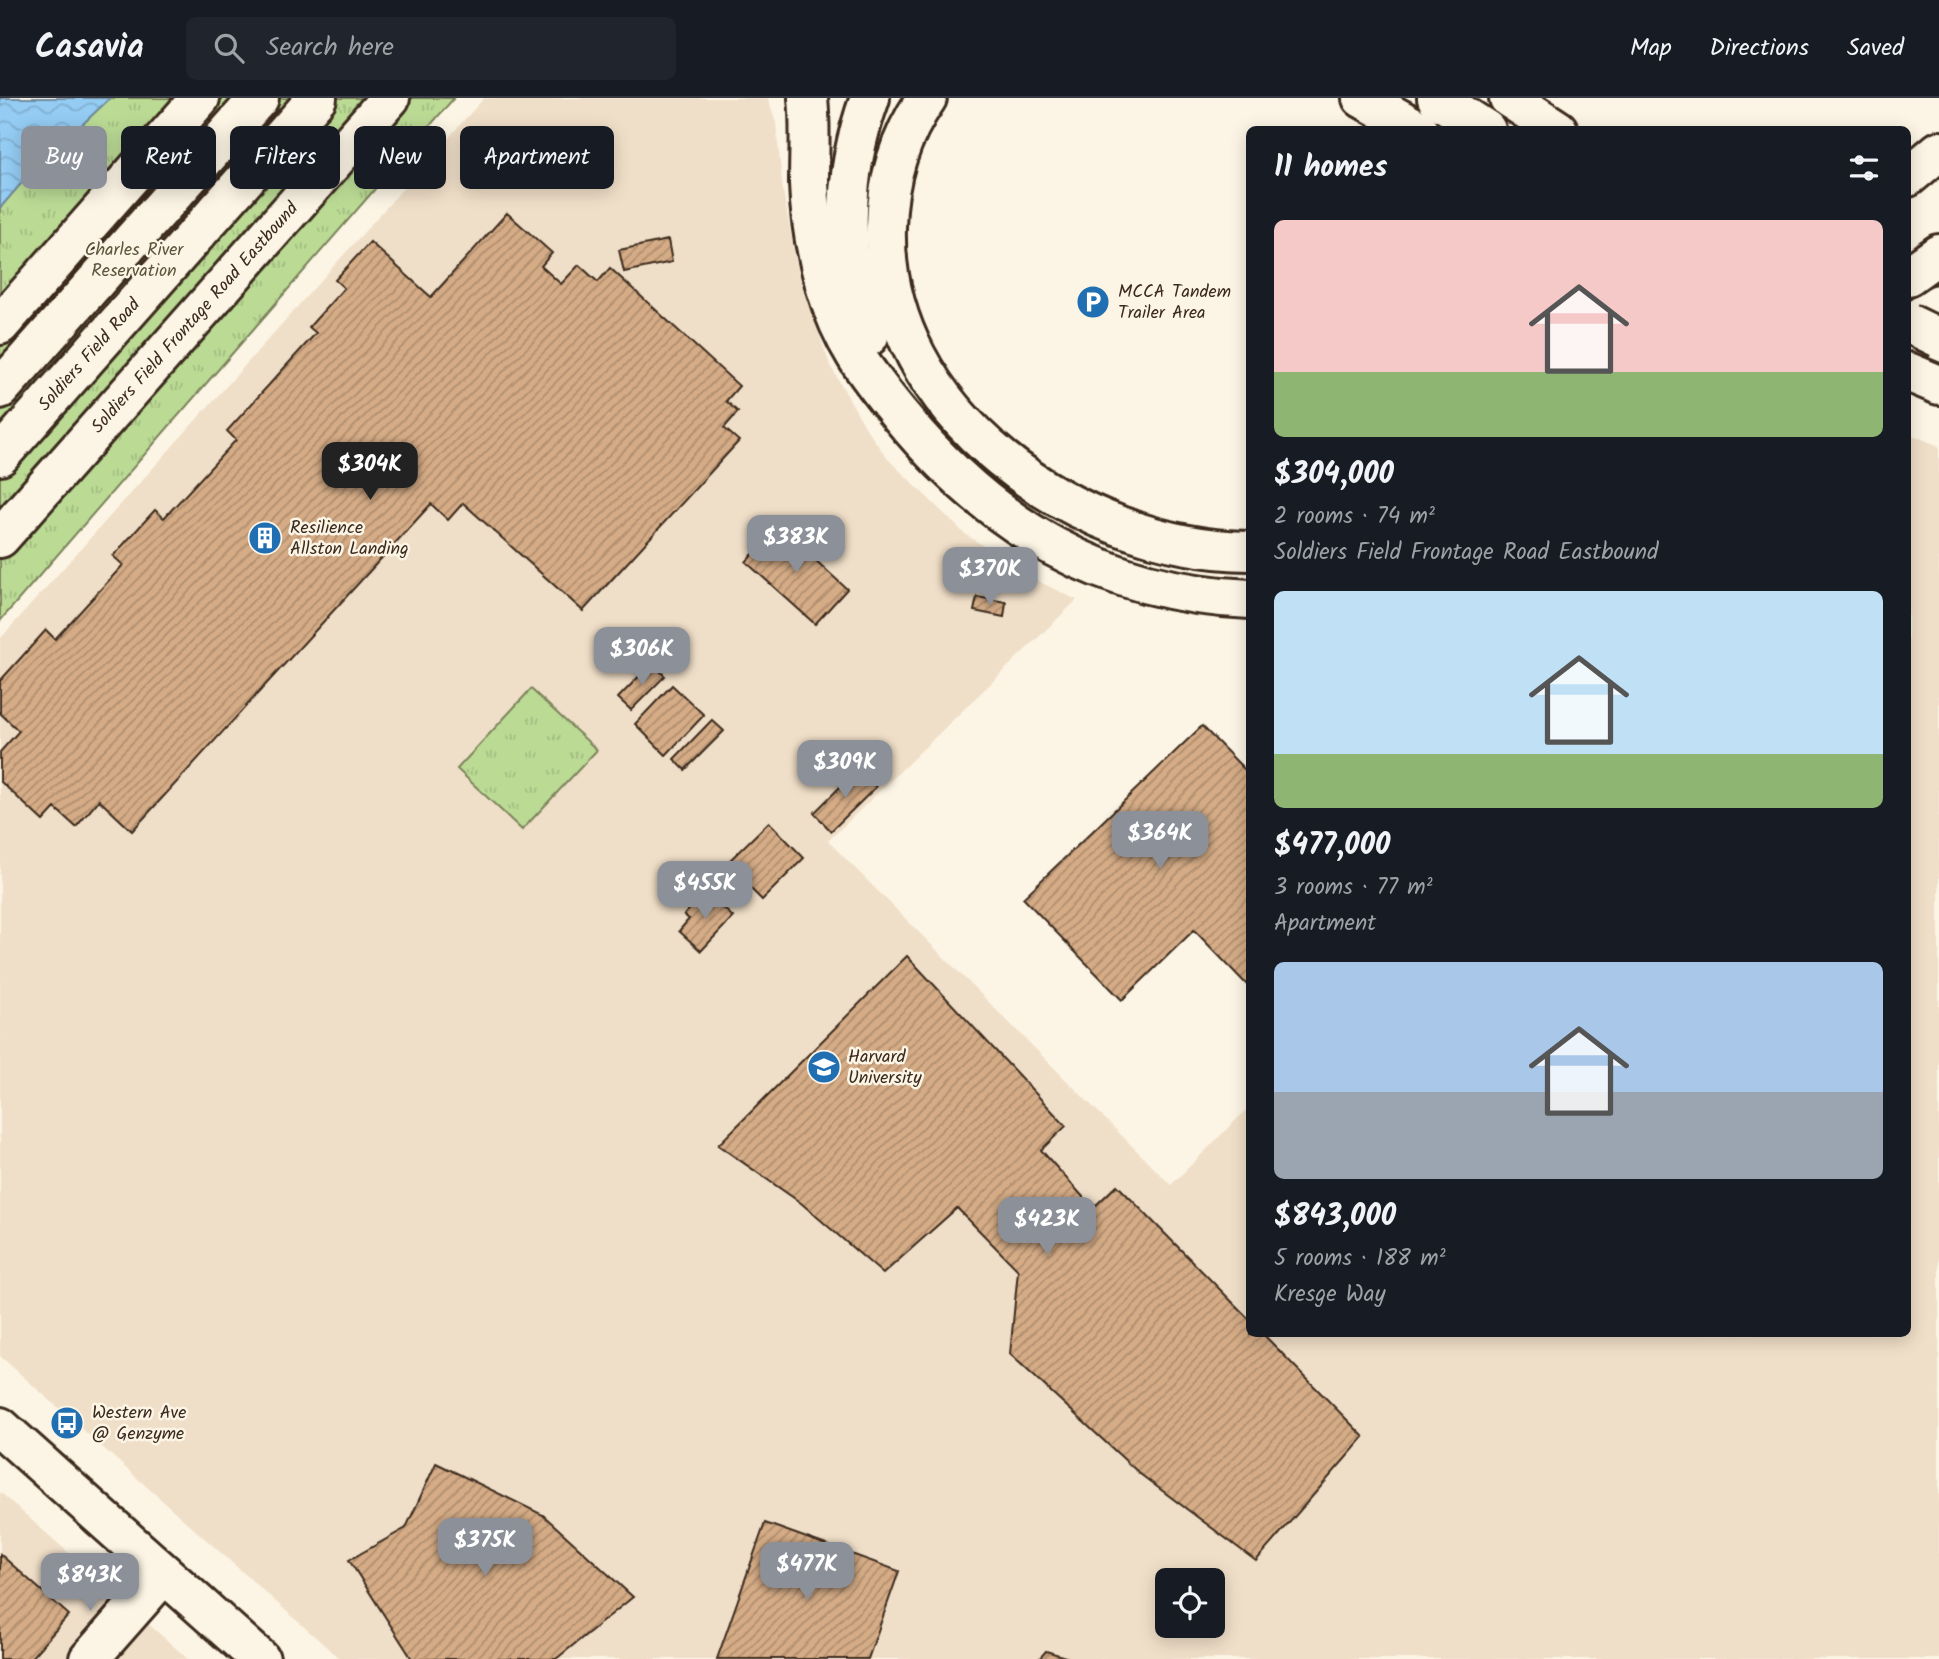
<!DOCTYPE html>
<meta charset="utf-8">
<style>
body{margin:0;font-family:Kalam,sans-serif;background:#20242c;color:#f1f3f6;height:100vh;display:flex;flex-direction:column;font-size:26px;white-space:nowrap}
*{box-sizing:border-box;margin:0}
p{font-size:23px;color:#9ea1a6}
.icon{flex:none;width:38px;height:38px;fill:none;stroke:currentColor;stroke-width:2;stroke-linecap:round;stroke-linejoin:round}
.map{position:relative;flex:1;overflow:hidden}
.details{position:absolute;left:1246px;top:28px;width:665px;height:1211px;display:flex;flex-direction:column;background:#171b24;border-radius:10px;box-shadow:0 4px 18px #0003}
.details>*{flex:none}
.banner{position:absolute;left:21px;top:28px;width:665px;height:63px;display:flex;gap:14px}
.buttons{position:absolute;left:1155px;top:1470px;display:grid;gap:14px}
.buttons a{display:grid;place-items:center;width:70px;height:70px;border-radius:10px;background:#171b24;box-shadow:0 4px 18px #0003;font-size:35px}
.price{position:absolute;translate:-50% -60px;padding:0 16px;border-radius:14px;background:#8c9099;color:#fff;font-size:23px;line-height:46px;filter:drop-shadow(0 2px 4px #0008)}
.price::after{content:'';position:absolute;left:50%;top:42px;width:21px;height:16px;margin-left:-10px;background:inherit;clip-path:polygon(0 0,100% 0,50% 100%)}
.price.current{background:#222;color:#fff}
ul{padding:0;list-style:none}
li{display:grid;align-content:center;gap:14px;height:371px;padding:0 28px}
li span{display:grid;place-items:center;height:217px;border-radius:10px;color:#555}
li>.icon{margin-inline-start:auto}
span .icon{width:126px;height:126px;fill:#fffc;stroke-width:1}
li b{font-size:30px}
h2{display:flex;justify-content:space-between;align-items:center;height:84px;padding:0 28px;font-size:30px}
.pill{padding:0 24px;border-radius:10px;background:#171b24;box-shadow:0 4px 18px #0003;font-size:24px;line-height:63px}
.pill.current{background:#8c9099;color:#fff}
header{display:flex;align-items:center;gap:42px;box-sizing:border-box;height:98px;padding:0 35px;background:#171b24;border-bottom:2px solid #363941}
header strong{font-size:33px}
nav{display:flex;gap:38px;margin-inline-start:auto;font-size:24px}
.search{width:490px;height:63px;background:#20242c;display:flex;align-items:center;gap:18px;box-sizing:border-box;padding:0 24px;border-radius:10px;color:#9ea1a6;font-size:26px}
.map>svg:first-child{display:block}
.built{fill:#f0dfc8;fill-rule:evenodd}
.park{fill:url(#park-tufts);stroke:#7b825a;stroke-width:2}
.water{fill:url(#water-waves);stroke:#708b9e;stroke-width:2}
.building{fill:url(#building-hatch);stroke:#3b2a1e;stroke-width:2}
.lines{fill:none;stroke-linecap:round;stroke-linejoin:round}
.minor-casing{stroke:#3b2a1e;stroke-width:44}
.secondary-casing{stroke:#3b2a1e;stroke-width:44}
.primary-casing{stroke:#3b2a1e;stroke-width:44}
.motorway-casing{stroke:#3b2a1e;stroke-width:44}
.minor{stroke:#fcf5e5;stroke-width:38}
.secondary{stroke:#fcf5e5;stroke-width:38}
.primary{stroke:#fcf5e5;stroke-width:38}
.motorway{stroke:#fcf5e5;stroke-width:38}
.primary-bridge-casing{stroke:#3b2a1e;stroke-width:44;stroke-linecap:butt}
.primary-bridge{stroke:#fcf5e5;stroke-width:38}
.labels{text-anchor:middle;dominant-baseline:central;stroke-width:5;stroke-linejoin:round;paint-order:stroke}
.park-label{font-size:18px;fill:#5b563c;stroke:#fcf5e5}
.poi-label{font-size:18px;fill:#3b2a1e;stroke:#fcf5e5;text-anchor:start}
.street-label{font-size:18px;fill:#3b2a1e;stroke:#fcf5e5}
</style>
<header>
<strong>Casavia</strong>
<div class="search"><svg class="icon" aria-label="search" viewBox="0 0 24 24"><circle cx="10" cy="10" r="6"/><path d="M15 15l6 6"/></svg>Search here</div>
<nav><a>Map</a><a>Directions</a><a>Saved</a></nav>
</header>
<div class="map">
<svg width="1939" height="1561" viewBox="0 0 1939 1561">
<defs>
<pattern id="park-tufts" width="24" height="20" patternUnits="userSpaceOnUse" patternTransform="scale(1.75)"><rect width="24" height="20" fill="#bbdb95"/><path d="M3 7l-1-3M5 7V3M7 7l1-3M15 17l-1-3M17 17v-4M19 17l1-3" fill="none" stroke="#a2bc80"/></pattern>
<pattern id="water-waves" width="16" height="10" patternUnits="userSpaceOnUse" patternTransform="scale(1.75)"><rect width="16" height="10" fill="#94ccf3"/><path d="M0 5q4-4 8 0t8 0" fill="none" stroke="#80afd0"/></pattern>
<pattern id="building-hatch" width="6" height="6" patternUnits="userSpaceOnUse" patternTransform="scale(1.75)"><rect width="6" height="6" fill="#d5ac86"/><path d="M-1 1l2-2M0 6l6-6M5 7l2-2" fill="none" stroke="#ae8c6d"/></pattern>
</defs>
<rect width="100%" height="100%" fill="#fcf5e5"/>
<filter id="ink" filterUnits="userSpaceOnUse"><feTurbulence type="fractalNoise" baseFrequency=".0143" numOctaves="2"/><feDisplacementMap in="SourceGraphic" scale="14" xChannelSelector="R" yChannelSelector="G"/><feConvolveMatrix kernelMatrix="1 2 1 2 8 2 1 2 1" color-interpolation-filters="sRGB"/></filter>
<g filter="url(#ink)">
<g class="built">
<path d="M 484,0 L 768,0 L 776,25 L 783,93 L 798,174 L 830,267 L 867,332 L 888,361 L 965,436 L 1036,482 L 1077,502 L 828,743 L 1171,1087 L 1249,1009 L 1250,1236 L 1908,1236 L 1908,335 L 1939,348 L 1939,1561 L 340,1561 L 0,1258 L 0,541 ZM 1167,1482 L 1213,1482 L 1213,1528 L 1167,1528 Z"/>
<path d="M 0,1394 L 188,1561 L 0,1561 Z"/>
</g>
<g class="park">
<path d="M 110,0 L 454,0 L 0,523 L 0,110 L 24,82 Z"/>
<path d="M 531,591 L 597,652 L 522,732 L 457,671 Z"/>
</g>
<path class="water" d="M 0,0 L 110,0 L 24,82 L 0,110 Z"/>
<g class="building">
<path d="M 507,115 L 552,155 L 541,168 L 561,186 L 579,167 L 598,184 L 610,170 L 739,288 L 726,303 L 738,314 L 724,330 L 739,343 L 583,513 L 463,405 L 448,422 L 431,406 L 132,733 L 99,702 L 76,729 L 55,710 L 43,723 L 0,683 L 0,654 L 19,633 L 0,615 L 0,583 L 46,532 L 55,541 L 123,467 L 113,458 L 155,412 L 164,420 L 236,342 L 227,333 L 316,235 L 309,229 L 344,190 L 335,182 L 370,144 L 431,199 Z"/>
<path d="M 668,142 L 672,164 L 624,174 L 619,152 Z"/>
<path d="M 778,428 L 847,491 L 815,526 L 746,464 Z"/>
<path d="M 977,499 L 1006,504 L 1004,519 L 974,513 Z"/>
<path d="M 652,565 L 665,578 L 631,612 L 618,600 Z"/>
<path d="M 672,587 L 704,617 L 666,657 L 635,626 Z"/>
<path d="M 712,622 L 724,633 L 685,672 L 674,661 Z"/>
<path d="M 1202,628 L 1250,677 L 1250,890 L 1194,832 L 1122,902 L 1023,800 Z"/>
<path d="M 858,671 L 876,689 L 831,733 L 814,715 Z"/>
<path d="M 769,724 L 804,760 L 762,802 L 726,766 Z"/>
<path d="M 705,793 L 733,819 L 701,853 L 679,833 L 689,821 L 684,817 Z"/>
<path d="M 907,858 L 1066,1028 L 1041,1052 L 1093,1110 L 1117,1087 L 1250,1222 L 1250,1236 L 1263,1236 L 1364,1339 L 1256,1463 L 1140,1376 L 1010,1256 L 1018,1172 L 957,1110 L 883,1176 L 801,1105 L 718,1047 Z"/>
<path d="M 436,1365 L 543,1417 L 633,1499 L 556,1561 L 412,1561 L 349,1462 L 406,1430 Z"/>
<path d="M 765,1425 L 899,1473 L 868,1561 L 717,1561 Z"/>
<path d="M 0,1456 L 69,1517 L 30,1561 L 0,1561 Z"/>
<path d="M 1046,1553 L 1072,1561 L 1039,1561 Z"/>
</g>
<g class="lines">
<defs>
<path id="minor" d="M 89,1561 L 164,1476"/>
<path id="secondary" d="M 0,1329 L 260,1561"/>
<g id="primary">
<path d="M 1437,0 L 1486,32"/>
<path d="M 1509,0 L 1558,32"/>
<path d="M 0,227 L 200,0"/>
<path d="M 1908,274 L 1939,287"/>
<path id="s1" d="M 0,440 L 390,0"/>
</g>
<g id="motorway">
<path d="M 808,0 C 811,28 809,57 809,85 C 810,120 816,155 826,190 C 842,244 865,274 900,317 C 992,429 1102,495 1250,501"/>
<path d="M 927,0 C 900,38 887,83 886,129 C 880,315 1079,452 1250,453"/>
<path d="M 1362,0 L 1419,32"/>
<path d="M 1908,79 L 1939,53"/>
<path d="M 1908,178 L 1939,156"/>
<path d="M 1908,227 L 1939,206"/>
<path d="M 869,238 C 838,165 843,73 870,0"/>
<path d="M 0,291 L 259,0"/>
<path id="s2" d="M 0,358 L 317,0"/>
</g>
</defs>
<use href="#minor" class="minor-casing"/>
<use href="#secondary" class="secondary-casing"/>
<use href="#primary" class="primary-casing"/>
<use href="#motorway" class="motorway-casing"/>
<use href="#minor" class="minor"/>
<use href="#secondary" class="secondary"/>
<use href="#primary" class="primary"/>
<use href="#motorway" class="motorway"/>
<defs>
<path id="primary-bridge" d="M 1908,225 L 1939,240"/>
</defs>
<use href="#primary-bridge" class="primary-bridge-casing"/>
<use href="#primary-bridge" class="primary-bridge"/>
</g>
</g>
<defs>
<symbol id="parking-disc" viewBox="-11 -11 22 22"><circle r="9.5" fill="#1f6fb2" stroke="#fcf5e5"/><path d="M-3.5-5.5H1a3.5 3.5 0 0 1 0 7H-1V5.5H-3.5ZM-1-3.4V-.6H.8a1.4 1.4 0 0 0 0-2.8Z" fill="#fff"/></symbol>
<symbol id="building-disc" viewBox="-11 -11 22 22"><circle r="9.5" fill="#1f6fb2" stroke="#fcf5e5"/><path d="M-4-6H4V6H1V3H-1V6H-4ZM-2.5-4.3h1.7v1.8h-1.7ZM.8-4.3h1.7v1.8H.8ZM-2.5-1h1.7V.8h-1.7ZM.8-1h1.7V.8H.8Z" fill="#fff"/></symbol>
<symbol id="university-disc" viewBox="-11 -11 22 22"><circle r="9.5" fill="#1f6fb2" stroke="#fcf5e5"/><path d="M0-5L7-2L0 1L-7-2ZM-4 1L0 2.5L4 1V4Q0 6-4 4Z" fill="#fff"/></symbol>
<symbol id="bus-disc" viewBox="-11 -11 22 22"><circle r="9.5" fill="#1f6fb2" stroke="#fcf5e5"/><path d="M-5-6H5V4H4V6H2V4H-2V6H-4V4H-5ZM-3.5-4V0h7V-4ZM-3.5 1.2v1.5H-2V1.2ZM2 1.2v1.5H3.5V1.2Z" fill="#fff"/></symbol>
</defs>
<g fill-rule="evenodd">
<use href="#parking-disc" x="1074" y="185" width="38" height="38"/>
<use href="#building-disc" x="246" y="421" width="38" height="38"/>
<use href="#university-disc" x="805" y="950" width="38" height="38"/>
<use href="#bus-disc" x="48" y="1306" width="38" height="38"/>
</g>
<g class="labels">
<g class="park-label">
<text x="134" y="152">Charles River<tspan x="134" dy="21">Reservation</tspan></text>
</g>
<g class="poi-label">
<text x="1118" y="194">MCCA Tandem<tspan x="1118" dy="21">Trailer Area</tspan></text>
<text x="290" y="430">Resilience<tspan x="290" dy="21">Allston Landing</tspan></text>
<text x="848" y="959">Harvard<tspan x="848" dy="21">University</tspan></text>
<text x="92" y="1315">Western Ave<tspan x="92" dy="21">@ Genzyme</tspan></text>
</g>
<g class="street-label">
<text stroke="none"><textPath href="#s1" startOffset="294">Soldiers Field Frontage Road Eastbound</textPath></text>
<text stroke="none"><textPath href="#s2" startOffset="135">Soldiers Field Road</textPath></text>
</g>
</g>
</svg>
<div class="buttons">
<a><svg class="icon" aria-label="locate" viewBox="0 0 24 24"><circle cx="12" cy="12" r="6"/><path d="M12 2v4M12 18v4M2 12h4M18 12h4"/></svg></a>
</div>
<b class="price current" style="left:370px;top:404px">$304K</b>
<b class="price" style="left:796px;top:477px">$383K</b>
<b class="price" style="left:990px;top:509px">$370K</b>
<b class="price" style="left:642px;top:589px">$306K</b>
<b class="price" style="left:845px;top:702px">$309K</b>
<b class="price" style="left:1160px;top:773px">$364K</b>
<b class="price" style="left:705px;top:823px">$455K</b>
<b class="price" style="left:1047px;top:1159px">$423K</b>
<b class="price" style="left:485px;top:1480px">$375K</b>
<b class="price" style="left:807px;top:1504px">$477K</b>
<b class="price" style="left:90px;top:1515px">$843K</b>
<div class="banner">
<a class="pill current">Buy</a>
<a class="pill">Rent</a>
<a class="pill">Filters</a>
<a class="pill">New</a>
<a class="pill">Apartment</a>
</div>
<section class="details">
<h2>11 homes<svg class="icon" aria-label="filters" viewBox="0 0 24 24"><path d="M4 7h16M4 17h16"/><circle cx="9" cy="7" r="2"/><circle cx="15" cy="17" r="2"/></svg></h2>
<ul>
<li><span style="background:linear-gradient(#f6c9c9 70%,#8fb573 0)"><svg class="icon" aria-label="home" viewBox="0 0 24 24"><path d="M3 11l9-7 9 7M6 9v11h12V9"/></svg></span><div><b>$304,000</b><p>2 rooms · 74 m²</p><p>Soldiers Field Frontage Road Eastbound</p></div></li>
<li><span style="background:linear-gradient(#bfe0f5 75%,#8fb573 0)"><svg class="icon" aria-label="home" viewBox="0 0 24 24"><path d="M3 11l9-7 9 7M6 9v11h12V9"/></svg></span><div><b>$477,000</b><p>3 rooms · 77 m²</p><p>Apartment</p></div></li>
<li><span style="background:linear-gradient(#a9c7e8 60%,#9aa5b1 0)"><svg class="icon" aria-label="home" viewBox="0 0 24 24"><path d="M3 11l9-7 9 7M6 9v11h12V9"/></svg></span><div><b>$843,000</b><p>5 rooms · 188 m²</p><p>Kresge Way</p></div></li>
</ul>
</section>
</div>
